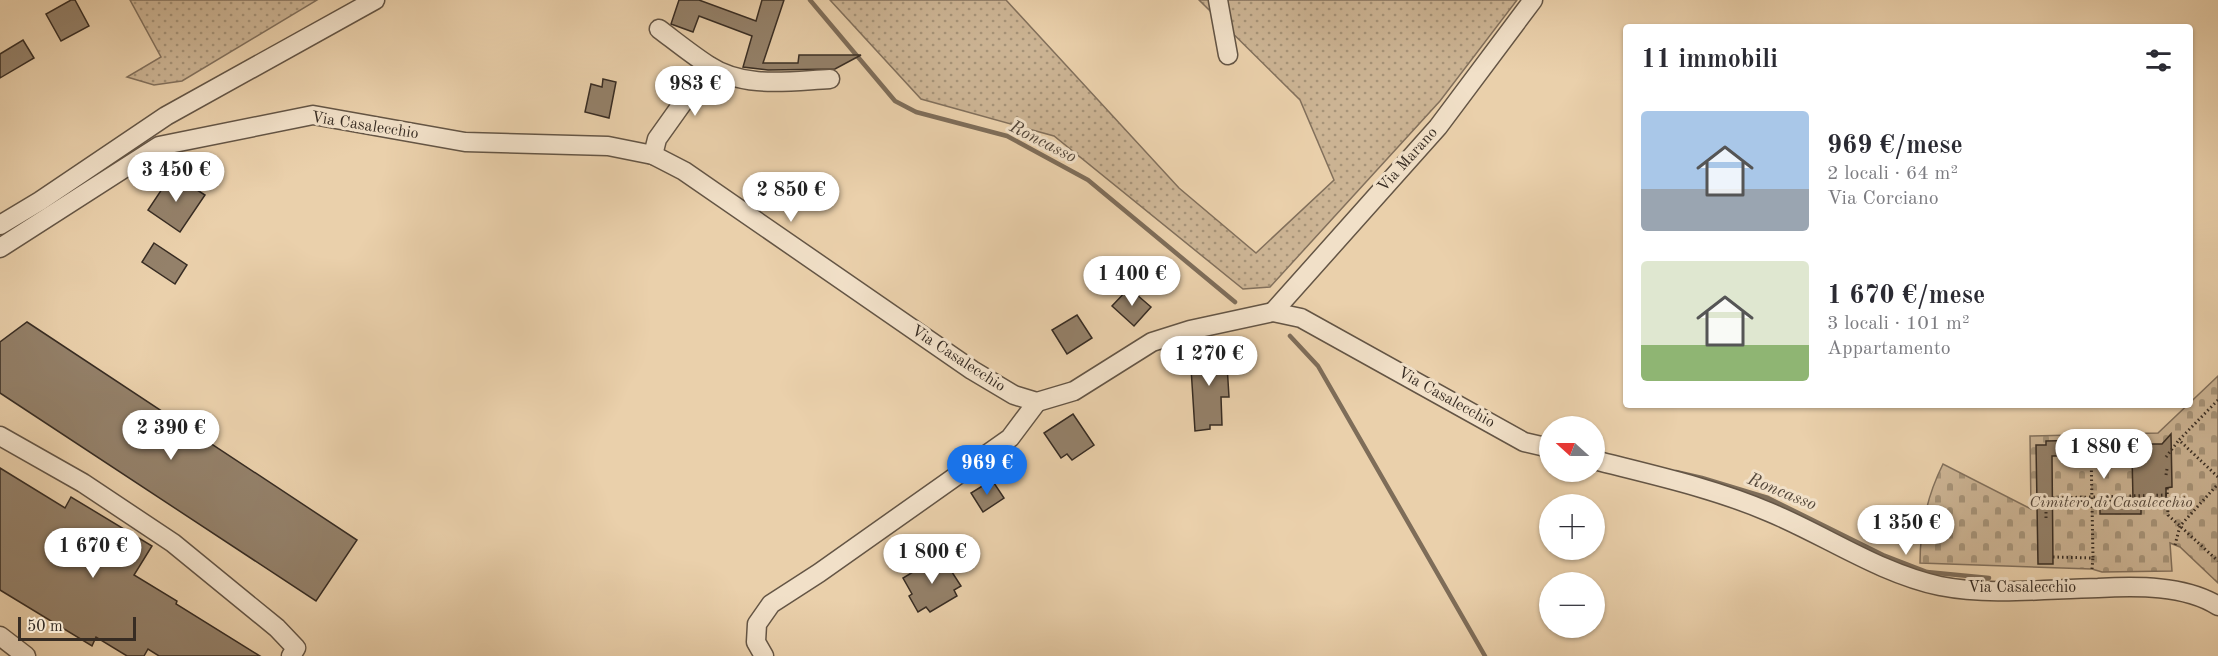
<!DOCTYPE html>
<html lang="it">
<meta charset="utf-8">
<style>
body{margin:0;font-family:"Old Standard TT",serif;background:#f2f2f3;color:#2b2b33;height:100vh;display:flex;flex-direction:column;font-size:22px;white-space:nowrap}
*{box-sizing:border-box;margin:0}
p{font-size:20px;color:#7c7c81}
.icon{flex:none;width:33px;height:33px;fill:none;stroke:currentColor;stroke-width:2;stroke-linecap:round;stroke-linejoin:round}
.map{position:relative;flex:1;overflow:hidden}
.sheet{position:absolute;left:1623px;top:24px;width:570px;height:384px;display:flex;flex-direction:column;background:#fff;border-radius:6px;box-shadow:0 2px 4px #0004}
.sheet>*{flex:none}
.needle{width:39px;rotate:291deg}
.buttons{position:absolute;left:1539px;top:416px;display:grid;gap:12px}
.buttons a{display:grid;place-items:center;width:66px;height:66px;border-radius:50%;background:#fff;box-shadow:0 2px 4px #0004;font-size:30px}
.scale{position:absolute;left:18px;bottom:15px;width:118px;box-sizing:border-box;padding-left:6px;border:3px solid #372c23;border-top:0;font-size:16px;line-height:21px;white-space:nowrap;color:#372c23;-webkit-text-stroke:4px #f1e0c8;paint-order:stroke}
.price{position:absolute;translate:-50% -51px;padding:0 14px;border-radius:21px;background:#fff;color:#222;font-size:20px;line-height:39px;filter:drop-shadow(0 2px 3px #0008)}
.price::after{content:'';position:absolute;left:50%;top:36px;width:18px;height:14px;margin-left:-9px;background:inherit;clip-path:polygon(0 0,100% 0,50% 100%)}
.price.active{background:#1a73e8;color:#fff}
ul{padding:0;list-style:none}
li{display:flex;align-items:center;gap:18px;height:150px;padding:0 18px}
li span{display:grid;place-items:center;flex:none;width:168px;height:120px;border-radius:6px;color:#555}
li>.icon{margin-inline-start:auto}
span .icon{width:72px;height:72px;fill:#fffc;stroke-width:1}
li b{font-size:26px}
h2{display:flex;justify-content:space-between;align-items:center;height:72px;padding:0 18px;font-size:26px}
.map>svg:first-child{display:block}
.green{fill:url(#green-dots);stroke:#82705c;stroke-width:1.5}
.cemetery{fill:url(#cemetery-stones);stroke:#82705c;stroke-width:1.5}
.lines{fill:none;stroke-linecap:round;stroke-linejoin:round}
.stream{stroke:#7e6d59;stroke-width:4.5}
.building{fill:#94816a;stroke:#372c23;stroke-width:1.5}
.minor-casing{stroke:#645545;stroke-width:21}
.path{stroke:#372c23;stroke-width:3;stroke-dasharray:1.5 3;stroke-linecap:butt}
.minor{stroke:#f1e0c8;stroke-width:18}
.labels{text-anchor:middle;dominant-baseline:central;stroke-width:6;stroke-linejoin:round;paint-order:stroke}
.street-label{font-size:16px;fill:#372c23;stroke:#f1e0c8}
.park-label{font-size:16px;font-style:italic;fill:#55473a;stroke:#f1e0c8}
.water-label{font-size:18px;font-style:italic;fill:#54473a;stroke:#f1e0c8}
</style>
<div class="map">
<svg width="2218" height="656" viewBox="0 0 2218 656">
<defs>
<pattern id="green-dots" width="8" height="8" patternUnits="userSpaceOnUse" patternTransform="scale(1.5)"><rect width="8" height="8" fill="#ccb494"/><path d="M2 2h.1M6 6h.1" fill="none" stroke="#a69378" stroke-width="1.8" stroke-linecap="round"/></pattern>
<pattern id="cemetery-stones" width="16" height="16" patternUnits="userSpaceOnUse" patternTransform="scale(1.5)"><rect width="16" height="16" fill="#ccb494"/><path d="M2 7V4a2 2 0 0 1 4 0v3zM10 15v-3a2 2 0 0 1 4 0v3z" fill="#a69378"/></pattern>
</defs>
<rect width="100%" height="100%" fill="#ead0ab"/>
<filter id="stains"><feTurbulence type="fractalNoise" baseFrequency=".00333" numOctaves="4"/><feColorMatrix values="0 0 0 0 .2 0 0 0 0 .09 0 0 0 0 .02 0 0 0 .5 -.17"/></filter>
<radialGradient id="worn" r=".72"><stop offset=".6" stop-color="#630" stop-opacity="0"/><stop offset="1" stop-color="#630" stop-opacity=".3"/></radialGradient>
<g class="green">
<path d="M 130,0 L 317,0 L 182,81 L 154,85 L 127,77 L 161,57 Z"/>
<path d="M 830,0 L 1006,0 L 1179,188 L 1256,253 L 1334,180 L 1300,100 L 1199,0 L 1517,0 L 1440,101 L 1270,287 L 1243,289 L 1054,136 L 921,99 Z"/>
</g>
<path class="cemetery" d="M 2218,376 L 2218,583 L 2180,547 L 2170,543 L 2172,571 L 2102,572 L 2092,569 L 1920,563 C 1920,527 1927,496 1943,464 L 2031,509 L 2030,436 L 2158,433 Z"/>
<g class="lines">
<g class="stream">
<path d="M 810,0 L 895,101 L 916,112 L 1007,136 L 1088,180 L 1235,302"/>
<path d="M 1290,336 L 1318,366 L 1485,656"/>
<path d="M 1676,472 L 1702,478 L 1768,498 L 1883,555 L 1927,572 L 1989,578"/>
</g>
</g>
<g class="building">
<path d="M 71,0 L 75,0 L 89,26 L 61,41 L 46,14 Z"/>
<path d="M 679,0 L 699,0 L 756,21 L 762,0 L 784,0 L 763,63 L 798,63 L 799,55 L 861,55 L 835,69 L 768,70 L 743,67 L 752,36 L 699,16 L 693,32 L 671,24 Z"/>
<path d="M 23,40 L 34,58 L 0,78 L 0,54 Z"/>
<path d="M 603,79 L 616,82 L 609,118 L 585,112 L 591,84 L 602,87 Z"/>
<path d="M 172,174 L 205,195 L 180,232 L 148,210 Z"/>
<path d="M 154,243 L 187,265 L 175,284 L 142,262 Z"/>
<path d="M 1129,288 L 1151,307 L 1134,326 L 1112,306 Z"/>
<path d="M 1077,315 L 1092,338 L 1067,354 L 1052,330 Z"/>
<path d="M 27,322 L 357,540 L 316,601 L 0,393 L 0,342 Z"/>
<path d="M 1226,349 L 1229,397 L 1221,397 L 1222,425 L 1210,425 L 1210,429 L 1195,431 L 1190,352 Z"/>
<path d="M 1073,414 L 1094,445 L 1072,460 L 1067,454 L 1061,458 L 1044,433 Z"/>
<path d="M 2171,434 L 2172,487 L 2166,488 L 2166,508 L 2141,508 L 2141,514 L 2100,514 L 2100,501 L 2133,500 L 2132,455 L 2052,456 L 2053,564 L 2038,564 L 2036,445 L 2046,445 L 2046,441 L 2137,439 L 2137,444 L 2162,444 Z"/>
<path d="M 0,468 L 65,508 L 71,497 L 152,546 L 134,575 L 177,601 L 176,604 L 260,656 L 159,656 L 148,649 L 144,656 L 127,656 L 96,637 L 92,646 L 0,590 Z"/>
<path d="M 992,480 L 1004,498 L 983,512 L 971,493 Z"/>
<path d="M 941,555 L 961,586 L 954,590 L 957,596 L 930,612 L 926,607 L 918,612 L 909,596 L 912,594 L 903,578 Z"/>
</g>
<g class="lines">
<defs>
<g id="minor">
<path d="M 1218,0 L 1228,55"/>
<path d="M 659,29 C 675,41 691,54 708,65 C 744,89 789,81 830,79"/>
<path d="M 653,155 L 657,139 L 709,66"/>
<path d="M 0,225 L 40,201 L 166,116 L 375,0"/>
<path d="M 0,248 L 159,146 L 313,115 L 465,142 L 608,146 L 653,155 L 684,171 L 972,370 L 1014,395 L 1037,402 L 1074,391 L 1152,342 L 1190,330 L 1273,312 L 1301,318 L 1524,442 L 1550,448"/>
<path d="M 1273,312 L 1438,127 L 1533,0"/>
<path d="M 0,436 L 83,483 L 173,543 L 277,628 L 296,648 L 291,656"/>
<path d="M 1594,460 C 1653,475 1713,488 1769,512 C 1825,535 1879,573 1940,586 C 1991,596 2046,589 2098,588 C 2136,586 2185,585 2218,606"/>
<path d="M 0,636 L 26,656"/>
<path d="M 764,656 L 756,642 L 757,624 L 771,604 L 819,573 L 1010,438 L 1037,402"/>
</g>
</defs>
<use href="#minor" class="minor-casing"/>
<g class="path">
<path d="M 2218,400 L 2179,440 L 2218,477"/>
<path d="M 2166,457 L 2179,440"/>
<path d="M 2166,475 L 2167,469"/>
<path d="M 2167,488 L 2168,515 L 2218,561"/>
<path d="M 2053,498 L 2167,495"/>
<path d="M 2046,503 L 2046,518"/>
<path d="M 2175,545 L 2180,526 L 2218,484"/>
<path d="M 2053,557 L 2093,558 L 2091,449"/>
<path d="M 2092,569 L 2093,557"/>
</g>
<use href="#minor" class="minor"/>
</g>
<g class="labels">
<g class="street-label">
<text transform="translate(365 126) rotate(9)">Via Casalecchio</text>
<text transform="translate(1408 160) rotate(-48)">Via Marano</text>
<text transform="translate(958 359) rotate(33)">Via Casalecchio</text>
<text transform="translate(1446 398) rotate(29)">Via Casalecchio</text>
<text x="2022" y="588">Via Casalecchio</text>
</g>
<g class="park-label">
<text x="2111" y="503">Cimitero di Casalecchio</text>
</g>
<g class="water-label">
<text transform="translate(1043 142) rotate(27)">Roncasso</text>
<text transform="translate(1782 492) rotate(22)">Roncasso</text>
</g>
</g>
<rect width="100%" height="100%" filter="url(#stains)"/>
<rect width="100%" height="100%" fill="url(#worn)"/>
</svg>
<div class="buttons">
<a><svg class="needle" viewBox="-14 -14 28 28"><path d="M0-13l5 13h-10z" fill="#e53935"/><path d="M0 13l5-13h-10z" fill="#7c7c81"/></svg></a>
<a>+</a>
<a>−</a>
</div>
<div class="scale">50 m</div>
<b class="price" style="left:695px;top:117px">983 €</b>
<b class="price" style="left:176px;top:203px">3 450 €</b>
<b class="price" style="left:791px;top:223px">2 850 €</b>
<b class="price" style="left:1132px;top:307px">1 400 €</b>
<b class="price" style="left:1209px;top:387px">1 270 €</b>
<b class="price" style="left:171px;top:461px">2 390 €</b>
<b class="price" style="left:2104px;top:480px">1 880 €</b>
<b class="price active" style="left:987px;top:496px">969 €</b>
<b class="price" style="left:1906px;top:556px">1 350 €</b>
<b class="price" style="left:93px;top:579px">1 670 €</b>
<b class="price" style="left:932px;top:585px">1 800 €</b>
<section class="sheet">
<h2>11 immobili<svg class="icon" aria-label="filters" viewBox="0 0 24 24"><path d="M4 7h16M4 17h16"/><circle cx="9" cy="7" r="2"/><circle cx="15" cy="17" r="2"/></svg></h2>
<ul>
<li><span style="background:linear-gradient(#a9c7e8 65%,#9aa5b1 0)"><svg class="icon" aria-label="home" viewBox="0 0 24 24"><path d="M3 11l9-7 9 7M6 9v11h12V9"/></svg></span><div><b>969 €/mese</b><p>2 locali · 64 m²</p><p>Via Corciano</p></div></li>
<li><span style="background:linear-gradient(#dfe7d0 70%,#8fb573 0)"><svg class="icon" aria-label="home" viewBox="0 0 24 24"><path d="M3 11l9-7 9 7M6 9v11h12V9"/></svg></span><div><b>1 670 €/mese</b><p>3 locali · 101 m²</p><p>Appartamento</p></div></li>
</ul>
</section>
</div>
